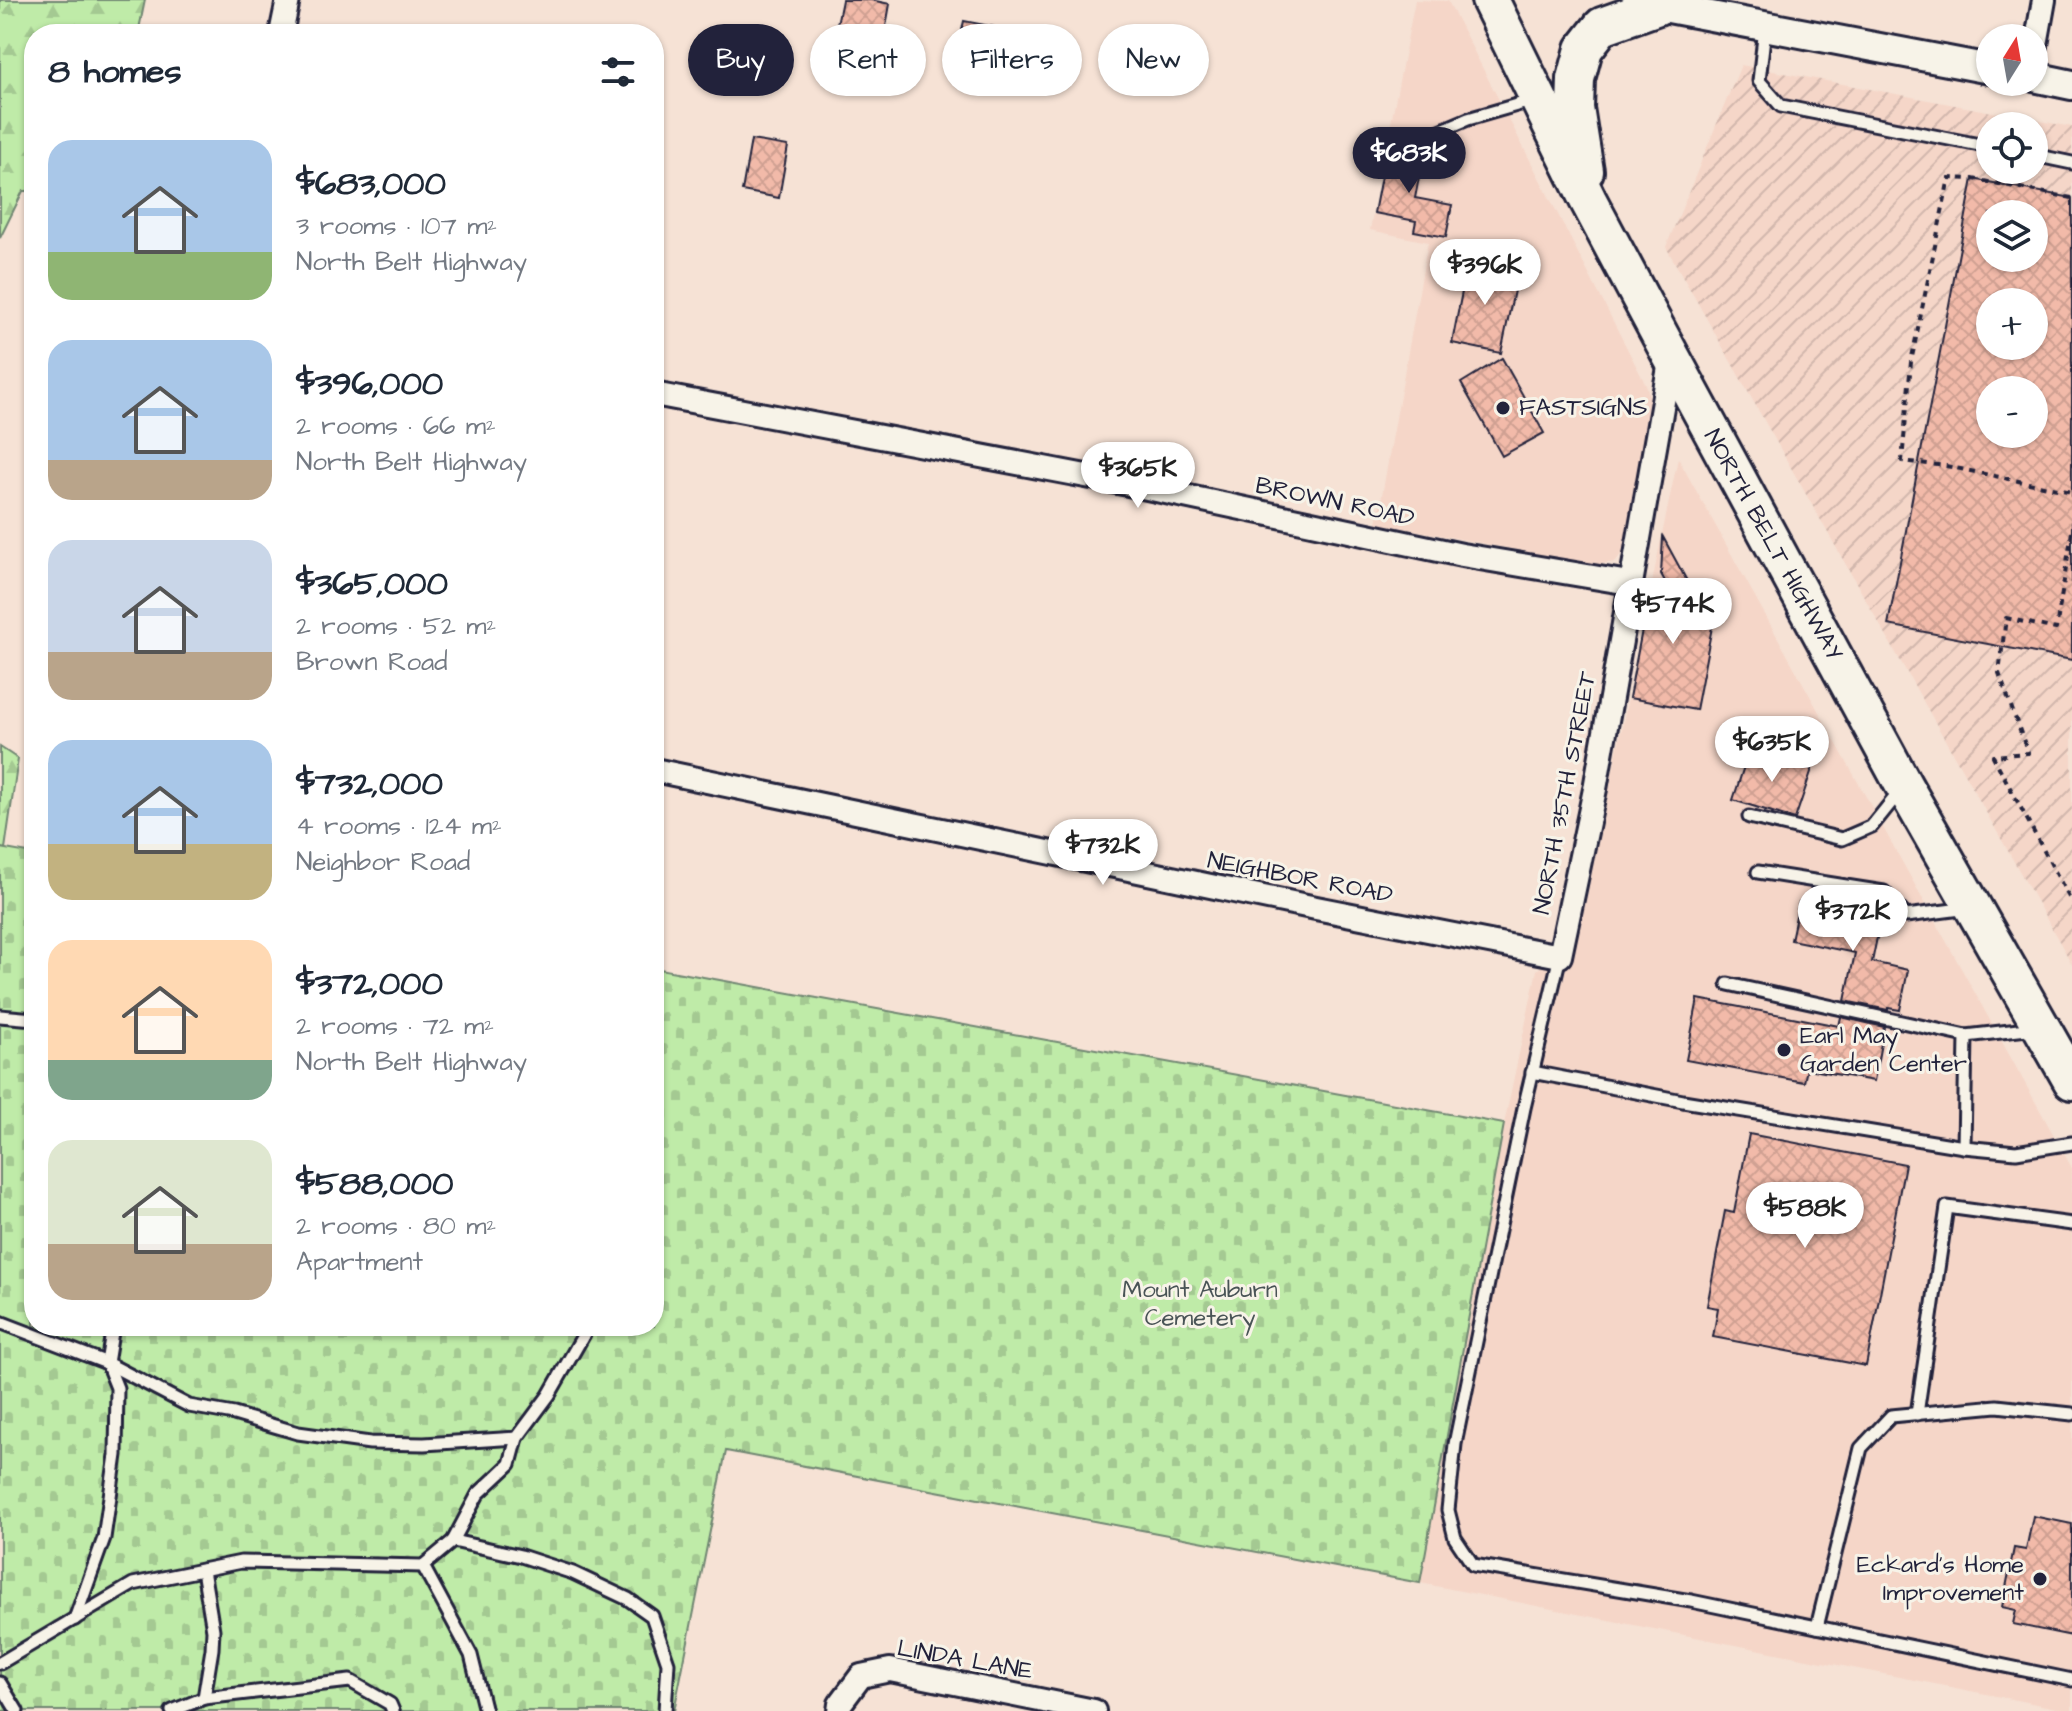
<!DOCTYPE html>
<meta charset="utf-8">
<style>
body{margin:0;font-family:"Architects Daughter",sans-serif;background:#f2f2f3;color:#1f2937;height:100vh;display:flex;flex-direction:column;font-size:30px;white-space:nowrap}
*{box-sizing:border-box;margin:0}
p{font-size:26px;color:#747a83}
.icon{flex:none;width:44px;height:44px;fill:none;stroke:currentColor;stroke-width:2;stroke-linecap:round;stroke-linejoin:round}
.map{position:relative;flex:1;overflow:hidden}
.details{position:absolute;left:24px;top:24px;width:640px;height:1312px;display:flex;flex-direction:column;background:#fff;border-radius:32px;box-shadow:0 2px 6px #0004}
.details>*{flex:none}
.top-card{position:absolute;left:688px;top:24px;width:760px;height:72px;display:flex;gap:16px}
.needle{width:52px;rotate:11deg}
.fabs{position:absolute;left:1976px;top:24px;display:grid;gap:16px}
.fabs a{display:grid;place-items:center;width:72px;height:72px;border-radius:50%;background:#fff;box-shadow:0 2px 6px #0004;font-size:40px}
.price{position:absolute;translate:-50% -68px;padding:0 18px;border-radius:28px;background:#fff;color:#222;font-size:26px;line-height:52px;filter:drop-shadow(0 2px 4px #0008)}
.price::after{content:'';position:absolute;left:50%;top:48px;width:24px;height:18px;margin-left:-12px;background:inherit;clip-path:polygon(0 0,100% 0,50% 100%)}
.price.active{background:#22223b;color:#fff}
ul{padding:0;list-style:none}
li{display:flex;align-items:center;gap:24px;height:200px;padding:0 24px}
li span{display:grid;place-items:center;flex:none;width:224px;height:160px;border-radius:24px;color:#555}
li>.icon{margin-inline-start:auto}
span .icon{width:96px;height:96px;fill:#fffc;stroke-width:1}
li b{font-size:34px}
h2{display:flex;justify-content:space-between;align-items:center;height:96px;padding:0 24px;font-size:34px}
.chip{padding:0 28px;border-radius:36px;background:#fff;box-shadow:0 2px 6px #0004;font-size:28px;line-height:72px}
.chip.active{background:#22223b;color:#fff}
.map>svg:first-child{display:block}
.built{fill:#f5d6c8}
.industrial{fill:url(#industrial-furrows);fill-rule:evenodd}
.forest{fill:url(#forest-firs);stroke:#708672;stroke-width:2}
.cemetery{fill:url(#cemetery-stones);stroke:#708672;stroke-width:2}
.building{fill:url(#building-cross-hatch);stroke:#22223b;stroke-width:2;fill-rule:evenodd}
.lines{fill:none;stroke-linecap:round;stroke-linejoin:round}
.service-casing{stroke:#22223b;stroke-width:17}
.minor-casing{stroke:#22223b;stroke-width:28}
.tertiary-casing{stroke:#22223b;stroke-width:34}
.primary-casing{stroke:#22223b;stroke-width:42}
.path{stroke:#22223b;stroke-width:4;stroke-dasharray:6 6;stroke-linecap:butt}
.service{stroke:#f7f3e8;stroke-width:11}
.minor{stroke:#f7f3e8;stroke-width:22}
.tertiary{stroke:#f7f3e8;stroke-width:28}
.primary{stroke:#f7f3e8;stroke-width:36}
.poi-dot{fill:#22223b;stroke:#f7f3e8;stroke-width:3}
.labels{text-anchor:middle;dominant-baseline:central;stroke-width:6;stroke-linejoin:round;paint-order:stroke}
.poi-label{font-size:24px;fill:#22223b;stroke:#f7f3e8;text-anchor:start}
.street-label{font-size:24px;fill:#22223b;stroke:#f7f3e8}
.park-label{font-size:24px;fill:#495456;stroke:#f7f3e8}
</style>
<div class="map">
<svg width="2072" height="1711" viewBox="0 0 2072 1711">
<defs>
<pattern id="industrial-furrows" width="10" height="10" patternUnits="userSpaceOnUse" patternTransform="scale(2)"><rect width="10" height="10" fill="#f5d6c8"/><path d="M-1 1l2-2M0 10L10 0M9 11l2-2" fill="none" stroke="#d2b7ad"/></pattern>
<pattern id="forest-firs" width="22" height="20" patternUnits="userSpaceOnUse" patternTransform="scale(2)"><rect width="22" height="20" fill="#bfeba8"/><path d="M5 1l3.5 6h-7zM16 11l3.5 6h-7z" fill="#a4c992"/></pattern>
<pattern id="cemetery-stones" width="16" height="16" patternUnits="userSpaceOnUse" patternTransform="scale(2)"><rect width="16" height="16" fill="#bfeba8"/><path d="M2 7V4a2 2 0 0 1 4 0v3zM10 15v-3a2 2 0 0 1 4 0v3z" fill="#a4c992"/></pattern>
<pattern id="building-cross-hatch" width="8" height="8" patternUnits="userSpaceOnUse" patternTransform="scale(2)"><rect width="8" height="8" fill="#f2baa9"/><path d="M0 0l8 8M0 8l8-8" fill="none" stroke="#cfa092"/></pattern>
</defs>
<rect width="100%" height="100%" fill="#f6e2d5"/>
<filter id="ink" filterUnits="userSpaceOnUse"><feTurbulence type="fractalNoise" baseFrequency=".0125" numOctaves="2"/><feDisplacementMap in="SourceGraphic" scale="16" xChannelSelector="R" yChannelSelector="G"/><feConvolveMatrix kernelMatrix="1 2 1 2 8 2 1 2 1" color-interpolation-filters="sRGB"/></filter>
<g filter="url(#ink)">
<g class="built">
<path d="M 1415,0 L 1448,1 L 1647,387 L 1653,410 L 1625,549 L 1615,562 L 1594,565 L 1377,523 L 1428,242 L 1370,230 Z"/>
<path d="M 1678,458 L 2072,1168 L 2072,1711 L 1420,1583 L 1504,1124 L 1537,970 L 1578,938 Z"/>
</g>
<path class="industrial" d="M 1741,65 L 2072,127 L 2072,964 L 1666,247 ZM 1990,126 L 2034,126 L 2034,170 L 1990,170 ZM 1990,214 L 2034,214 L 2034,258 L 1990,258 ZM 1990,302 L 2034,302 L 2034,346 L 1990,346 ZM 1990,390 L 2034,390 L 2034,434 L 1990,434 Z"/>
<g class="forest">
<path d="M 0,0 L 145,0 L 138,34 L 34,34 L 34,191 L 23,191 L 0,238 Z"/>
<path d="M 0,747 L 18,759 L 5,849 L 0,848 Z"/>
</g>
<path class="cemetery" d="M 0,848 L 34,854 L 34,1326 L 654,1326 L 654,968 L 1504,1124 L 1420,1583 L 726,1451 L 674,1711 L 0,1711 Z"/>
<g class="building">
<path d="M 842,0 L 871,0 L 890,4 L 883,43 L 835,34 Z"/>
<path d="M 964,21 L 995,27 L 988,59 L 957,52 Z"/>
<path d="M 1009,50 L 1042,56 L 1036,90 L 1003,84 Z"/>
<path d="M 751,140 L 788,146 L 779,198 L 742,191 Z"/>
<path d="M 1386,150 L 1423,156 L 1415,198 L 1452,205 L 1446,237 L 1414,231 L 1416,221 L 1374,213 Z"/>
<path d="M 1973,179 L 2072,198 L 2072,660 L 1888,625 ZM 1990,214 L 2034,214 L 2034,258 L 1990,258 ZM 1990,302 L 2034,302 L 2034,346 L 1990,346 ZM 1990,390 L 2034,390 L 2034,434 L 1990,434 Z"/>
<path d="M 1468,261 L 1518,271 L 1501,353 L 1452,343 Z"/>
<path d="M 1502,358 L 1544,433 L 1502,456 L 1461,383 Z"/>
<path d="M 1663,537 L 1712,627 L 1696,710 L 1629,698 L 1646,609 L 1684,616 L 1661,574 Z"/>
<path d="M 1750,748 L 1812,769 L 1795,819 L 1733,800 Z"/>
<path d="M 1799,902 L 1881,918 L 1872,962 L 1908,970 L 1900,1010 L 1888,1008 L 1888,1010 L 1845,1001 L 1855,953 L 1791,940 Z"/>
<path d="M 1698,999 L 1839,1026 L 1841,1017 L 1884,1027 L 1874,1081 L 1807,1069 L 1804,1082 L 1686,1060 Z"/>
<path d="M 1749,1134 L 1905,1164 L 1866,1366 L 1713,1337 L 1718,1308 L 1707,1306 L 1725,1211 L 1734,1213 Z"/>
<path d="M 2033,1516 L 2072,1524 L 2072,1636 L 2013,1624 L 2016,1610 L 2002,1607 L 2014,1548 L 2026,1550 Z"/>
</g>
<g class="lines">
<defs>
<g id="service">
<path d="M 1765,28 L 1759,81 L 1781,106 L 1990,147"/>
<path d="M 1435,133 L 1468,119 L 1534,100"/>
<path d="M 2034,155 L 2072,163"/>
<path d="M 1749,817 L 1842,839 L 1872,826 L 1901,790"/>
<path d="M 1758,872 L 1884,892 L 1906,916 L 1969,908"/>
<path d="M 1560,956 L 1524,1108 L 1455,1444 L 1448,1510 L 1455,1538 L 1473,1565 L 1691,1601 L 2072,1680"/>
<path d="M 1728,984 L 1966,1036"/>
<path d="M 0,1016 L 34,1019"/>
<path d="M 2036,1028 L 1966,1036 L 1964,1147 L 2016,1152 L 2072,1143"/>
<path d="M 1532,1072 L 1683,1101 L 1964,1147"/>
<path d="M 0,1322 L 107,1363 L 117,1388 L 116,1455 L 104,1538 L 75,1619"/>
<path d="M 113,1326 L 107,1363 L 189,1406 L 234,1414 L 298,1433 L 370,1443 L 424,1444 L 517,1438 L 549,1395 L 584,1334 L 583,1326"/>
<path d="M 1917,1414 L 1947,1207 L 2072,1224"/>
<path d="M 453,1541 L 521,1556 L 573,1573 L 628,1599 L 652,1616 L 668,1663 L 665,1711"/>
<path d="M 423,1566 L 471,1655 L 485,1711"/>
<path d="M 203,1570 L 213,1630 L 212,1649 L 204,1698"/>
<path d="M 1817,1627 L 1861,1448 L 1891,1416 L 1997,1406 L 2072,1414"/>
<path d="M 0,1663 L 133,1584 L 241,1562 L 423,1566 L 453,1541 L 478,1494 L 510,1464 L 517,1438"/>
<path d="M 0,1683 L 17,1711"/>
<path d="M 172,1711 L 204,1698 L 350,1681 L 390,1704 L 393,1711"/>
</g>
<g id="minor">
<path d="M 281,34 L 288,0"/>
<path d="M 2034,56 L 2044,0"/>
<path d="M 654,394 L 1128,484 L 1462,555 L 1629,583"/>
<path d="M 654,770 L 1316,908 L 1560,956 L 1595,789 L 1671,356"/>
<path d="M 839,1711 L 840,1704 L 861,1676 L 890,1670 L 1094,1711"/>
</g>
<g id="tertiary">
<path d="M 1637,2 L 1990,69"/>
<path d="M 2034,77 L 2072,85"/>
</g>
<g id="primary">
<path d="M 1490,0 L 1588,200 L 1671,356 L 1904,786 L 2072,1081"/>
<path d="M 1585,171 L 1575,108 L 1576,79 L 1584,49 L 1602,26 L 1658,6"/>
</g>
</defs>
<use href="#service" class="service-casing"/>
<use href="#minor" class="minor-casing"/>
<use href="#tertiary" class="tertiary-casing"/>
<use href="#primary" class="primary-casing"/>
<g class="path">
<path d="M 2072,198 L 1973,179 L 1949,178 L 1911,362 L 1902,461 L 1946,466 L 2072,492"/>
<path d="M 2072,532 L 2056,629 L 2006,618 L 1999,673 L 2028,753 L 1993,756 L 2072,903"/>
</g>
<use href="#service" class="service"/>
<use href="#minor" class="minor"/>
<use href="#tertiary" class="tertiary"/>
<use href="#primary" class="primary"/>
</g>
</g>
<g class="poi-dot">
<circle cx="1503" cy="408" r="8"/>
<circle cx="1784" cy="1050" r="8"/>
<circle cx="2040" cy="1579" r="8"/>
</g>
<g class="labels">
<g class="poi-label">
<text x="1519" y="408">FASTSIGNS</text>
<text x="1800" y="1036">Earl May<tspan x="1800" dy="28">Garden Center</tspan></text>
<text x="2024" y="1565" text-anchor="end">Eckard's Home<tspan x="2024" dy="28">Improvement</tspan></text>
</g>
<g class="street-label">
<text transform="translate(1335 502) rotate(12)">BROWN ROAD</text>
<text transform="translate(1773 545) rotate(61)">NORTH BELT HIGHWAY</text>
<text transform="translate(1565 793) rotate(-79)">NORTH 35TH STREET</text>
<text transform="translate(1300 878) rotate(11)">NEIGHBOR ROAD</text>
<text transform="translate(965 1660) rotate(10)">LINDA LANE</text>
</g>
<g class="park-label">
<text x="1200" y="1290">Mount Auburn<tspan x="1200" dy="28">Cemetery</tspan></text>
</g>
</g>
</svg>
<div class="fabs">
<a><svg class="needle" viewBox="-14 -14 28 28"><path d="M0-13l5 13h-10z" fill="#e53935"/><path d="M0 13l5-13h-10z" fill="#747a83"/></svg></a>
<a><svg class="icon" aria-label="locate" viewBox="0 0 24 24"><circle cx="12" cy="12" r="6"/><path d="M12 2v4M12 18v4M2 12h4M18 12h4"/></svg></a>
<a><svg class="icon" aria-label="layers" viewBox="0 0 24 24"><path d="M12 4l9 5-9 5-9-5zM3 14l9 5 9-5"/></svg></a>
<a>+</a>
<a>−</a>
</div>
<b class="price active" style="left:1409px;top:195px">$683K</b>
<b class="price" style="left:1485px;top:307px">$396K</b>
<b class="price" style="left:1138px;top:510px">$365K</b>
<b class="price" style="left:1673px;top:646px">$574K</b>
<b class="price" style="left:1772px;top:784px">$635K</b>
<b class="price" style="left:1103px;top:887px">$732K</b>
<b class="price" style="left:1853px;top:953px">$372K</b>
<b class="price" style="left:1805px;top:1250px">$588K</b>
<div class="top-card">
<a class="chip active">Buy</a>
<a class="chip">Rent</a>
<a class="chip">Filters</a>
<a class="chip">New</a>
</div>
<section class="details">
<h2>8 homes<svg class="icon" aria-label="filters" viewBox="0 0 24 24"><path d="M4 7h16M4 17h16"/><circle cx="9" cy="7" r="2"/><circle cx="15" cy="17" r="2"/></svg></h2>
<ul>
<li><span style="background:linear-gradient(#a9c7e8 70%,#8fb573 0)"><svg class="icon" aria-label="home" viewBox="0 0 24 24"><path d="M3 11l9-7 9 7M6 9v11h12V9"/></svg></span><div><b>$683,000</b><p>3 rooms · 107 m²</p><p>North Belt Highway</p></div></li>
<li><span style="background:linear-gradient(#a9c7e8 75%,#b9a48a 0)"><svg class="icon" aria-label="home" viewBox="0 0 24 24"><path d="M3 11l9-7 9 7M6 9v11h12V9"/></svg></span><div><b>$396,000</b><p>2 rooms · 66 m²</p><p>North Belt Highway</p></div></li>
<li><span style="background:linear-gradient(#c9d6e8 70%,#b9a48a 0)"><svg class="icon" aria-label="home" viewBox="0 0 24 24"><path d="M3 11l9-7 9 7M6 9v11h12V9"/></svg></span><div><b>$365,000</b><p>2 rooms · 52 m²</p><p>Brown Road</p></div></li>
<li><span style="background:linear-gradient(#a9c7e8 65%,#c2b280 0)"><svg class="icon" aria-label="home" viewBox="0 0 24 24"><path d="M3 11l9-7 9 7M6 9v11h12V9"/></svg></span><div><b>$732,000</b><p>4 rooms · 124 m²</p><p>Neighbor Road</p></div></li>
<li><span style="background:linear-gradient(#ffd9b3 75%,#7fa58c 0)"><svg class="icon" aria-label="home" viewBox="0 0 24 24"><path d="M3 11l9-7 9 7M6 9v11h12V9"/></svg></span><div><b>$372,000</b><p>2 rooms · 72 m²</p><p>North Belt Highway</p></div></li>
<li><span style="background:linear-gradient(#dfe7d0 65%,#b9a48a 0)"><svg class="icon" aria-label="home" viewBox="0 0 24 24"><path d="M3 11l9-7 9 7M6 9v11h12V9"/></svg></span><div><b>$588,000</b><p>2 rooms · 80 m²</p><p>Apartment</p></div></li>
</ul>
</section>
</div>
